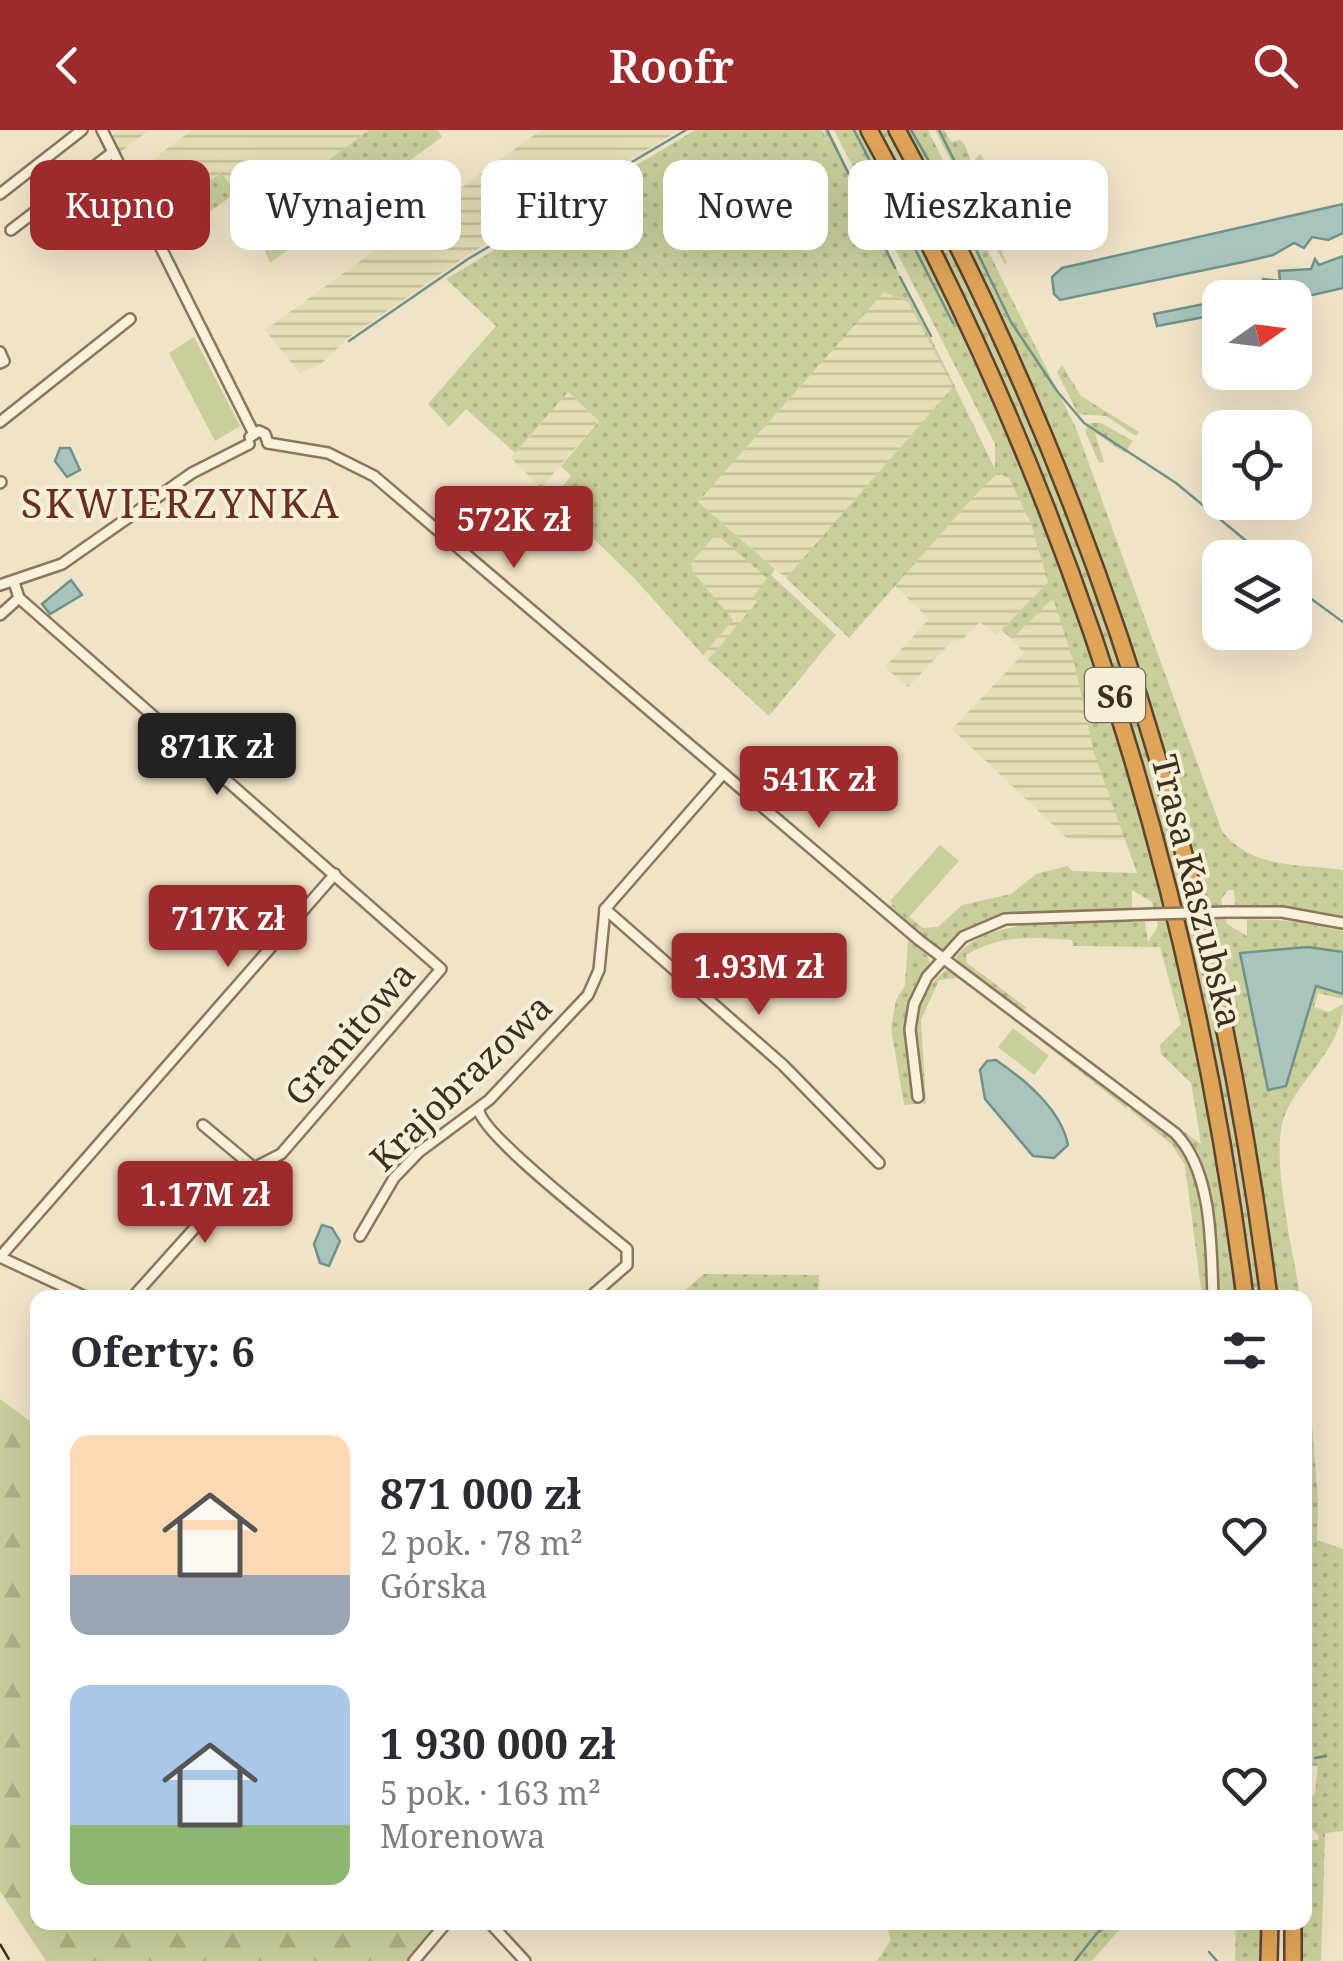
<!DOCTYPE html>
<html lang="pl">
<meta charset="utf-8">
<style>
body{margin:0;font-family:"Noto Serif",serif;background:#f7f7f7;color:#2b2b33;height:100vh;display:flex;flex-direction:column;font-size:38px;white-space:nowrap}
*{box-sizing:border-box;margin:0}
p{font-size:32px;color:#7c7c81}
.icon{flex:none;width:55px;height:55px;fill:none;stroke:currentColor;stroke-width:2;stroke-linecap:round;stroke-linejoin:round}
.map{position:relative;flex:1;overflow:hidden}
.drawer{position:absolute;left:30px;top:1160px;width:1282px;height:640px;display:flex;flex-direction:column;background:#fff;border-radius:20px;box-shadow:0 10px 40px #0002}
.drawer>*{flex:none}
.hud{position:absolute;left:30px;top:30px;width:1285px;height:90px;display:flex;gap:20px}
.needle{width:65px;rotate:76deg}
.tools{position:absolute;left:1202px;top:150px;display:grid;gap:20px}
.tools a{display:grid;place-items:center;width:110px;height:110px;border-radius:20px;background:#fff;box-shadow:0 10px 40px #0002;font-size:50px}
.price{position:absolute;translate:-50% -85px;padding:0 22px;border-radius:10px;background:#9e2a2b;color:#fff;font-size:32px;line-height:65px;filter:drop-shadow(0 2px 5px #0008)}
.price::after{content:'';position:absolute;left:50%;top:60px;width:30px;height:22px;margin-left:-15px;background:inherit;clip-path:polygon(0 0,100% 0,50% 100%)}
.price.active{background:#222;color:#fff}
ul{padding:0;list-style:none}
li{display:flex;align-items:center;gap:30px;height:250px;padding:0 40px}
li span{display:grid;place-items:center;flex:none;width:280px;height:200px;border-radius:20px;color:#555}
li>.icon{margin-inline-start:auto}
span .icon{width:120px;height:120px;fill:#fffc;stroke-width:1}
li b{font-size:42px}
h2{display:flex;justify-content:space-between;align-items:center;height:120px;padding:0 40px;font-size:42px}
.pill{padding:0 35px;border-radius:20px;background:#fff;box-shadow:0 10px 40px #0002;font-size:35px;line-height:90px}
.pill.active{background:#9e2a2b;color:#fff}
header{display:flex;justify-content:space-between;align-items:center;height:130px;padding:0 40px;background:#9e2a2b;color:#fff;font-size:45px;font-weight:600}
.map>svg:first-child{display:block}
.farmland{fill:url(#farmland-rules)}
.grass{fill:url(#grass-dots)}
.forest{fill:url(#forest-firs)}
.green{fill:#c9cf9b}
.water{fill:#a9c4bc;stroke:#6f938a;stroke-width:2.5}
.lines{fill:none;stroke-linecap:round;stroke-linejoin:round}
.stream{stroke:#6f938a;stroke-width:2.5}
.street-casing{stroke:#8d765c;stroke-width:14}
.highway-casing{stroke:#5b4430;stroke-width:20}
.street{stroke:#faf1dc;stroke-width:9}
.highway{stroke:#e0a458;stroke-width:15}
.rail{stroke:#3d2e20;stroke-width:2.5;stroke-dasharray:18 18;stroke-linecap:butt}
.street-bridge-casing{stroke:#8d765c;stroke-width:14;stroke-linecap:butt}
.street-bridge{stroke:#faf1dc;stroke-width:9}
.labels{text-anchor:middle;dominant-baseline:central;stroke-width:8;stroke-linejoin:round;paint-order:stroke}
.shield{fill:#f7eed8;stroke:#756857;stroke-width:2.5}
.shield-label{font-size:32px;font-weight:bold;fill:#3d2e20}
.street-label{font-size:35px;fill:#3d2e20;stroke:#f7eed8}
.quarter-label{font-size:40px;letter-spacing:2.5px;fill:#6b2e1e;stroke:#f7eed8}
</style>
<header><svg class="icon" aria-label="back" viewBox="0 0 24 24"><path d="M15 5l-7 7 7 7"/></svg>Roofr<svg class="icon" aria-label="search" viewBox="0 0 24 24"><circle cx="10" cy="10" r="6"/><path d="M15 15l6 6"/></svg></header>
<div class="map">
<svg width="1343" height="1831" viewBox="0 0 1343 1831">
<defs>
<pattern id="farmland-rules" width="6" height="5" patternUnits="userSpaceOnUse" patternTransform="scale(2.5)"><rect width="6" height="5" fill="#e6deb5"/><path d="M0 2.5h6" fill="none" stroke="#c6bf9b"/></pattern>
<pattern id="grass-dots" width="8" height="8" patternUnits="userSpaceOnUse" patternTransform="scale(2.5)"><rect width="8" height="8" fill="#c9cf9b"/><path d="M2 2h.1M6 6h.1" fill="none" stroke="#aeb285" stroke-width="1.8" stroke-linecap="round"/></pattern>
<pattern id="forest-firs" width="22" height="20" patternUnits="userSpaceOnUse" patternTransform="scale(2.5)"><rect width="22" height="20" fill="#c9cf9b"/><path d="M5 1l3.5 6h-7zM16 11l3.5 6h-7z" fill="#aeb285"/></pattern>
</defs>
<rect width="100%" height="100%" fill="#f0e4c8"/>
<g class="farmland">
<path d="M 120,0 L 150,0 L 119,23 L 110,7 Z"/>
<path d="M 192,0 L 369,0 L 298,53 L 282,29 L 236,63 L 220,43 L 152,92 L 131,46 Z"/>
<path d="M 541,0 L 680,0 L 469,124 L 348,208 L 321,234 L 300,243 L 265,200 Z"/>
<path d="M 897,147 L 955,255 L 786,448 L 698,372 Z"/>
<path d="M 568,262 L 599,290 L 541,358 L 511,328 Z"/>
<path d="M 995,341 L 1015,345 L 1049,451 L 996,505 L 980,492 L 960,512 L 954,509 L 908,557 L 885,537 L 929,489 L 895,456 Z"/>
<path d="M 716,404 L 768,448 L 757,472 L 708,530 L 703,525 L 732,490 L 693,442 L 691,433 Z"/>
<path d="M 1054,466 L 1077,530 L 1127,710 L 1068,709 L 952,599 L 1024,523 L 1012,509 Z"/>
</g>
<g class="grass">
<path d="M 369,0 L 438,0 L 442,7 L 270,133 L 252,87 Z"/>
<path d="M 695,0 L 822,0 L 828,11 L 824,0 L 829,0 L 995,339 L 995,314 L 834,0 L 861,0 C 1019,287 1135,599 1200,920 C 1217,1002 1226,1085 1239,1167 L 1218,1167 C 1215,1126 1216,1041 1189,1009 C 1172,990 1146,978 1128,960 L 1201,1014 L 1191,953 L 1161,924 L 1160,915 L 1181,894 L 1160,817 L 1073,816 L 1072,810 C 1031,807 1003,804 966,825 L 967,833 L 1027,878 L 1022,881 L 959,836 L 956,827 C 989,782 1093,793 1145,792 L 1148,812 L 1158,796 L 1152,772 L 1132,760 L 1132,781 L 1001,787 L 970,799 L 942,821 L 887,779 L 892,773 L 923,798 L 938,797 L 962,775 L 1011,764 L 1036,744 L 1067,736 L 1073,741 L 1137,743 L 1094,623 L 1075,536 L 1053,468 L 1012,509 L 1001,500 L 1048,452 L 1030,391 L 1009,348 L 998,343 L 978,362 L 849,508 L 786,448 L 953,257 L 909,173 L 884,162 L 698,372 L 775,439 L 771,445 L 836,505 L 769,586 L 708,530 L 757,472 L 754,466 L 767,448 L 716,404 L 691,433 L 693,442 L 733,490 L 703,525 L 635,449 L 552,368 L 571,346 L 561,336 L 599,291 L 568,262 L 515,323 L 466,279 L 449,297 L 428,274 L 496,196 L 446,149 Z"/>
<path d="M 875,0 L 891,0 L 1014,248 L 1108,482 L 1211,844 L 1265,1167 L 1252,1167 C 1214,873 1142,587 1028,313 C 983,206 927,104 875,0 Z"/>
<path d="M 905,0 L 928,0 L 1076,298 L 1222,701 C 1252,740 1299,733 1343,740 L 1343,790 L 1235,778 L 1234,760 L 1228,760 L 1221,770 L 1227,794 L 1247,806 L 1247,789 L 1292,791 L 1343,801 L 1343,869 L 1318,863 L 1314,877 L 1329,882 L 1343,874 C 1343,916 1303,945 1286,982 C 1268,1022 1294,1122 1300,1167 L 1278,1167 C 1226,755 1101,367 905,0 Z"/>
<path d="M 935,0 L 944,0 L 951,12 L 960,10 L 965,15 L 990,82 L 986,92 L 982,91 Z"/>
<path d="M 980,24 L 995,46 L 998,68 L 993,69 L 975,29 Z"/>
<path d="M 221,43 L 236,63 L 163,115 L 152,92 Z"/>
<path d="M 999,71 L 1002,123 L 1007,133 L 1005,134 L 986,100 L 994,86 L 993,75 Z"/>
<path d="M 1062,235 L 1081,266 L 1139,302 L 1136,306 L 1106,286 L 1078,284 L 1057,242 Z"/>
<path d="M 1090,293 L 1101,293 L 1133,311 L 1125,323 L 1095,303 L 1104,332 L 1099,333 L 1085,301 Z"/>
<path d="M 908,810 L 928,826 L 931,838 C 902,876 910,931 916,974 L 904,975 L 891,898 L 896,870 L 905,855 Z"/>
<path d="M 946,840 L 955,841 L 997,874 L 957,848 L 939,850 L 921,890 L 926,973 L 923,974 C 916,922 903,873 946,840 Z"/>
<path d="M 1011,883 L 1129,973 L 1126,978 L 1008,885 Z"/>
<path d="M 1135,976 L 1182,1014 L 1195,1039 L 1211,1167 L 1202,1167 L 1185,1035 L 1172,1015 L 1130,980 Z"/>
<path d="M 704,1144 L 819,1145 L 818,1167 L 677,1167 Z"/>
<path d="M 1305,1204 L 1318,1369 L 1317,1410 L 1343,1419 L 1343,1701 L 1325,1703 L 1321,1831 L 1301,1831 L 1305,1710 L 1318,1710 L 1319,1706 L 1305,1692 L 1305,1670 L 1315,1664 L 1318,1636 L 1305,1636 Z"/>
<path d="M 886,1793 L 886,1792 L 1125,1793 L 1092,1831 L 877,1831 L 891,1810 Z"/>
<path d="M 1236,1793 L 1262,1793 L 1262,1831 L 1235,1831 Z"/>
</g>
<path class="forest" d="M 0,1269 L 37,1296 L 38,1792 L 444,1793 L 410,1831 L 46,1831 L 0,1761 Z"/>
<g class="green">
<path d="M 194,207 L 240,296 L 215,311 L 169,223 Z"/>
<path d="M 940,715 L 959,731 L 909,787 L 890,771 Z"/>
<path d="M 1013,898 L 1049,926 L 1034,945 L 998,917 Z"/>
</g>
<g class="water">
<path d="M 1343,74 L 1343,103 L 1328,110 L 1312,107 L 1304,118 L 1294,113 L 1273,125 L 1248,131 L 1060,170 L 1054,164 L 1052,147 L 1062,138 Z"/>
<path d="M 1343,126 L 1343,158 L 1295,169 L 1228,167 L 1227,163 L 1261,158 L 1263,149 L 1280,151 L 1279,141 L 1311,139 L 1315,129 L 1319,135 Z"/>
<path d="M 1209,173 L 1220,175 L 1220,184 L 1157,196 L 1154,184 Z"/>
<path d="M 60,318 L 70,318 L 80,340 L 67,347 L 55,331 Z"/>
<path d="M 71,450 L 82,465 L 50,484 L 42,474 Z"/>
<path d="M 1308,817 L 1343,822 L 1343,864 L 1316,856 L 1286,956 L 1268,960 L 1240,823 Z"/>
<path d="M 996,930 C 1025,950 1061,979 1068,1015 L 1054,1028 L 1033,1026 L 985,969 L 980,940 L 987,931 Z"/>
<path d="M 322,1095 L 332,1098 L 340,1111 L 329,1136 L 320,1133 L 314,1114 Z"/>
</g>
<g class="lines">
<g class="stream">
<path d="M 827,0 L 895,138"/>
<path d="M 854,0 L 953,193"/>
<path d="M 911,0 L 954,74 L 1011,192 L 1057,261 L 1084,293 L 1176,353 L 1267,428"/>
<path d="M 939,0 L 983,88"/>
<path d="M 900,147 L 931,206"/>
<path d="M 349,211 L 468,129 L 686,0"/>
<path d="M 1295,457 L 1343,492"/>
<path d="M 1315,1628 L 1326,1626"/>
<path d="M 1209,1822 L 1217,1831"/>
<path d="M 1075,1831 L 1097,1803 L 1114,1792"/>
</g>
<defs>
<g id="street">
<path d="M 102,0 L 253,302"/>
<path d="M 0,64 L 82,0"/>
<path d="M 11,100 L 113,22"/>
<path d="M 0,222 L 4,231 L 0,233"/>
<path d="M 0,292 L 130,189"/>
<path d="M 250,307 L 259,301 L 265,304 L 268,313"/>
<path d="M 268,313 L 328,323 L 374,346 L 919,810 L 1175,1003 C 1213,1041 1211,1117 1213,1168"/>
<path d="M 0,353 L 1,352"/>
<path d="M 0,455 L 62,434 L 192,343 L 249,314"/>
<path d="M 19,468 L 441,839 L 281,1024 L 244,1043 L 132,1168"/>
<path d="M 0,485 L 19,468 L 14,452"/>
<path d="M 605,779 L 783,935 L 879,1033"/>
<path d="M 605,779 L 722,645"/>
<path d="M 1227,782 L 1282,782 L 1343,793"/>
<path d="M 918,967 L 910,899 L 914,874 L 927,847 L 963,807 L 1005,789 L 1153,784"/>
<path d="M 479,980 C 481,1004 602,1098 627,1119 L 627,1135 L 589,1168"/>
<path d="M 203,995 L 253,1037"/>
<path d="M 360,1106 L 394,1048 L 419,1022 L 489,970 L 588,865 L 599,840 L 605,779"/>
<path d="M 0,1127 L 335,744"/>
<path d="M 0,1127 L 88,1168"/>
<path d="M 489,1792 L 525,1831"/>
<path d="M 414,1831 L 447,1792"/>
</g>
<g id="highway">
<path d="M 869,0 C 1070,364 1193,756 1245,1168"/>
<path d="M 897,0 C 1097,363 1217,757 1269,1168"/>
<path d="M 1269,1831 L 1270,1792"/>
<path d="M 1293,1831 L 1293,1792"/>
</g>
</defs>
<use href="#street" class="street-casing"/>
<use href="#highway" class="highway-casing"/>
<use href="#street" class="street"/>
<use href="#highway" class="highway"/>
<path class="rail" d="M 0,1814 L 10,1831"/>
<defs>
<path id="street-bridge" d="M 1153,784 L 1227,782"/>
</defs>
<use href="#street-bridge" class="street-bridge-casing"/>
<use href="#street-bridge" class="street-bridge"/>
</g>
<g class="labels">
<rect class="shield" x="1085" y="538" width="60" height="54" rx="8"/>
<g class="shield-label">
<text x="1115" y="565">S6</text>
</g>
<g class="street-label">
<text transform="translate(1198 761) rotate(76)">Trasa Kaszubska</text>
<text transform="translate(349 903) rotate(-49)">Granitowa</text>
<text transform="translate(460 952) rotate(-44)">Krajobrazowa</text>
</g>
<g class="quarter-label">
<text x="181" y="372">SKWIERZYNKA</text>
</g>
</g>
</svg>
<div class="tools">
<a><svg class="needle" viewBox="-14 -14 28 28"><path d="M0-13l5 13h-10z" fill="#e53935"/><path d="M0 13l5-13h-10z" fill="#7c7c81"/></svg></a>
<a><svg class="icon" aria-label="locate" viewBox="0 0 24 24"><circle cx="12" cy="12" r="6"/><path d="M12 2v4M12 18v4M2 12h4M18 12h4"/></svg></a>
<a><svg class="icon" aria-label="layers" viewBox="0 0 24 24"><path d="M12 4l9 5-9 5-9-5zM3 14l9 5 9-5"/></svg></a>
</div>
<b class="price" style="left:514px;top:441px">572K zł</b>
<b class="price active" style="left:217px;top:668px">871K zł</b>
<b class="price" style="left:819px;top:701px">541K zł</b>
<b class="price" style="left:228px;top:840px">717K zł</b>
<b class="price" style="left:759px;top:888px">1.93M zł</b>
<b class="price" style="left:205px;top:1116px">1.17M zł</b>
<div class="hud">
<a class="pill active">Kupno</a>
<a class="pill">Wynajem</a>
<a class="pill">Filtry</a>
<a class="pill">Nowe</a>
<a class="pill">Mieszkanie</a>
</div>
<section class="drawer">
<h2>Oferty: 6<svg class="icon" aria-label="filters" viewBox="0 0 24 24"><path d="M4 7h16M4 17h16"/><circle cx="9" cy="7" r="2"/><circle cx="15" cy="17" r="2"/></svg></h2>
<ul>
<li><span style="background:linear-gradient(#ffd9b3 70%,#9aa5b1 0)"><svg class="icon" aria-label="home" viewBox="0 0 24 24"><path d="M3 11l9-7 9 7M6 9v11h12V9"/></svg></span><div><b>871 000 zł</b><p>2 pok. · 78 m²</p><p>Górska</p></div><svg class="icon" aria-label="heart" viewBox="0 0 24 24"><path d="M12 20l-8-8c-3-5 5-10 8-4 3-6 11-1 8 4z"/></svg></li>
<li><span style="background:linear-gradient(#a9c7e8 70%,#8fb573 0)"><svg class="icon" aria-label="home" viewBox="0 0 24 24"><path d="M3 11l9-7 9 7M6 9v11h12V9"/></svg></span><div><b>1 930 000 zł</b><p>5 pok. · 163 m²</p><p>Morenowa</p></div><svg class="icon" aria-label="heart" viewBox="0 0 24 24"><path d="M12 20l-8-8c-3-5 5-10 8-4 3-6 11-1 8 4z"/></svg></li>
</ul>
</section>
</div>
